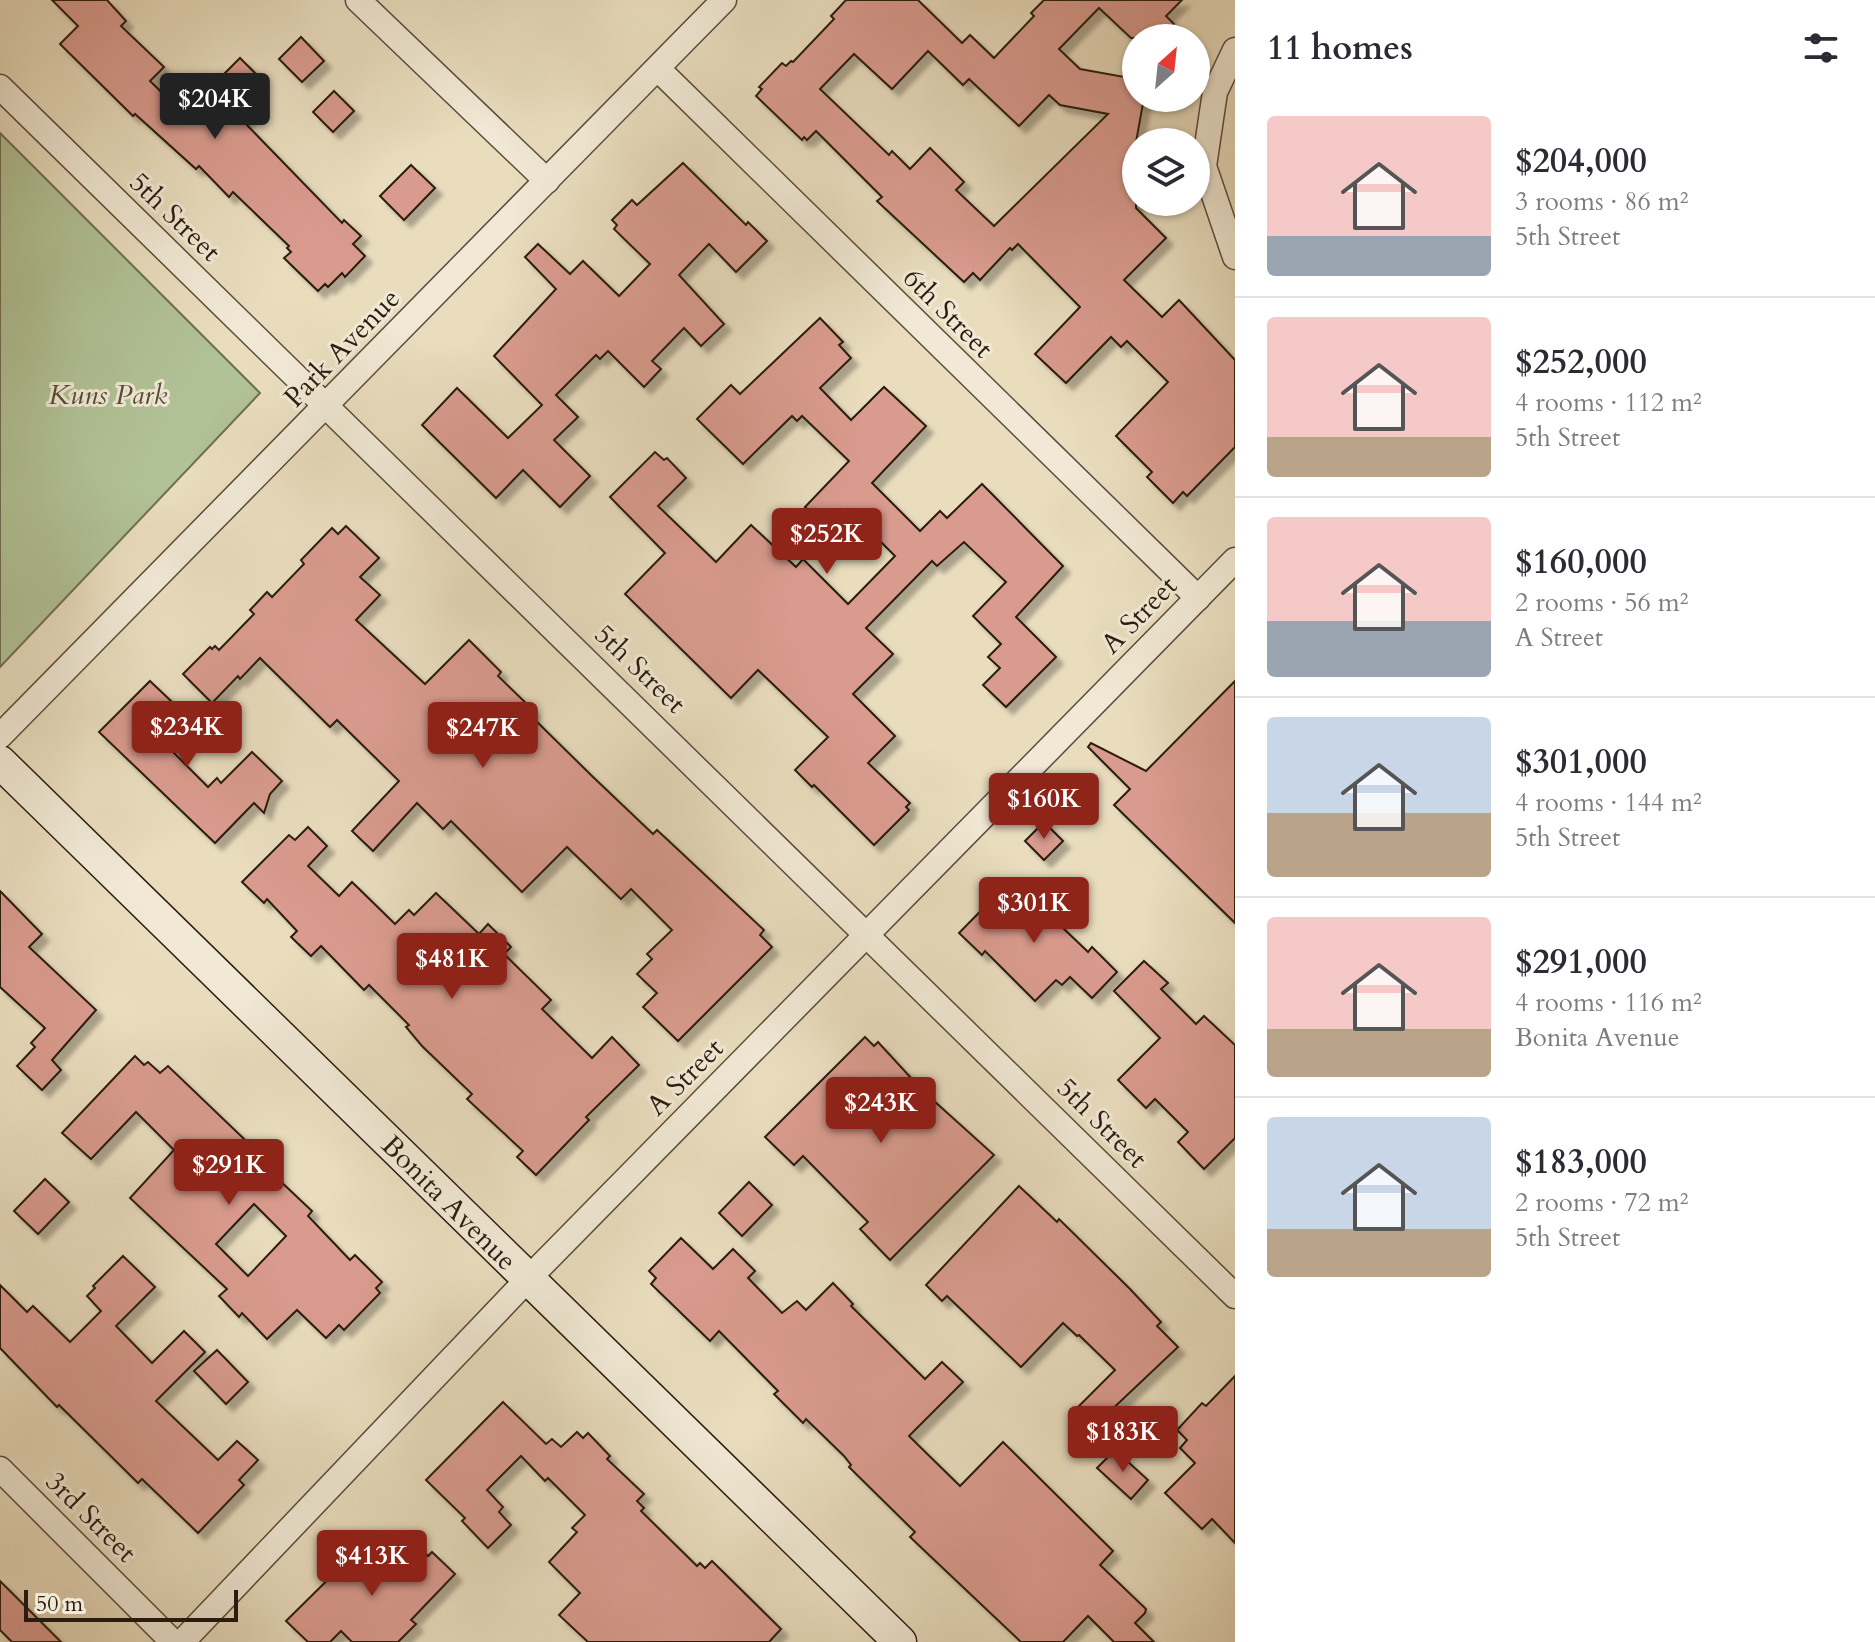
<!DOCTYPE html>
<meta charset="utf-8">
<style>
body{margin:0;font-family:Cardo,serif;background:#f2f2f3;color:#2b2b33;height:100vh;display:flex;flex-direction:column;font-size:30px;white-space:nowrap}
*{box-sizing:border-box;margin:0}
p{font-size:26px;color:#7c7c81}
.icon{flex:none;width:44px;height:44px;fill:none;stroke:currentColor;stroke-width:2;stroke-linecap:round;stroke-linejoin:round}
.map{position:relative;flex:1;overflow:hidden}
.side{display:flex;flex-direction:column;background:#fff;width:640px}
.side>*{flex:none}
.needle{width:52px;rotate:27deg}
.tools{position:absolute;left:1122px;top:24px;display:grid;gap:16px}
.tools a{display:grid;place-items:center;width:88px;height:88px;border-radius:50%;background:#fff;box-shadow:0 2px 6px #0004;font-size:40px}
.scale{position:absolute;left:24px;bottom:20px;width:214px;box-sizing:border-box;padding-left:8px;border:4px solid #2c1c10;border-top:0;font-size:22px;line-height:28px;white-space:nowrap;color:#2c1c10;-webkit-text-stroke:6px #f1e9d5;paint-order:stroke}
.price{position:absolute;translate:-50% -68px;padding:0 18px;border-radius:8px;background:#8f2418;color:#fff;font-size:26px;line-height:52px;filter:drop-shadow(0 2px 4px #0008)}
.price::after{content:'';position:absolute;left:50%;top:48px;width:24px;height:18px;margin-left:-12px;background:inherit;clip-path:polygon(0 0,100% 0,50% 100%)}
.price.on{background:#222;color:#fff}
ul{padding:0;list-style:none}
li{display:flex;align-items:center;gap:24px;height:200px;padding:0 32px}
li+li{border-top:2px solid #e1e1e2}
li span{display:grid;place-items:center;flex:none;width:224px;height:160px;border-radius:8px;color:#555}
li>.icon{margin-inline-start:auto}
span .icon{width:96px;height:96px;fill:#fffc;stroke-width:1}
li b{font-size:34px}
h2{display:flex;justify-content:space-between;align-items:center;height:96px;padding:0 32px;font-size:34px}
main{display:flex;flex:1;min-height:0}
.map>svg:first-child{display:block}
.green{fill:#b1c296;stroke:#6e6f53;stroke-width:2}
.building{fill:#d99b8e;stroke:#2c1c10;stroke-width:2;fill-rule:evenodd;filter:url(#shadow)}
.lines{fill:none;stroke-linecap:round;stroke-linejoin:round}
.street-casing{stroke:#5b4c3c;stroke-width:27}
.secondary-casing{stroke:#2c1c10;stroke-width:35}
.street{stroke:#f1e9d5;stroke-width:24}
.secondary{stroke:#f1e9d5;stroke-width:32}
.labels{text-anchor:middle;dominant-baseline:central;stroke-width:6;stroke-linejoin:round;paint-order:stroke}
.street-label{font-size:28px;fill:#2c1c10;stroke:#f1e9d5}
.park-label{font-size:28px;font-style:italic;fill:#544e38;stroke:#f1e9d5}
</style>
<main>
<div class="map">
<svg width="1235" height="1642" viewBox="0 0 1235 1642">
<defs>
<filter id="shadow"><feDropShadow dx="7" dy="7" stdDeviation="2" flood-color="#0004"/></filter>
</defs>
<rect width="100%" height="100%" fill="#e9ddbe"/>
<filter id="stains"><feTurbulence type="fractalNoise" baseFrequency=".0025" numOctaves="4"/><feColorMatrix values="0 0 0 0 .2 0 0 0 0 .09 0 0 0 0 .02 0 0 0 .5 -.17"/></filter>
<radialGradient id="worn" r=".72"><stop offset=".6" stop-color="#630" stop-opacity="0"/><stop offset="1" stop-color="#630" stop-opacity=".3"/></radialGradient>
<path class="green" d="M 0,133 L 260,393 L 0,667 Z"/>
<g class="building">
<path d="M 52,0 L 107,0 L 126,21 L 121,26 L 164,67 L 150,81 L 184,114 L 240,58 L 260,78 L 237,100 L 251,114 L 243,121 L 342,223 L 344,220 L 361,236 L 353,244 L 365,256 L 345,277 L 342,273 L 328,287 L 325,284 L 318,291 L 284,258 L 291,252 L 287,248 L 289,246 L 233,192 L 229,197 L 199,166 L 196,169 L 135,114 L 133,116 L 60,44 L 78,26 Z"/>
<path d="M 846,0 L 918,0 L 962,43 L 970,35 L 994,58 L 1034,16 L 1031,13 L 1044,0 L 1182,0 L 1166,16 L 1174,24 L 1161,38 L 1131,38 L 1099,8 L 1059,49 L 1080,69 L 1136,79 L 1136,98 L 1144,98 L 1136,142 L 1136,208 L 1166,238 L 1124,280 L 1162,317 L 1179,300 L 1235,360 L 1235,447 L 1187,496 L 1183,492 L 1173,503 L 1147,477 L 1152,472 L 1116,436 L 1168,382 L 1127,341 L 1121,347 L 1111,337 L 1066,383 L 1035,354 L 1080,307 L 1018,244 L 1012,250 L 1010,248 L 980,280 L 973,273 L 964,282 L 877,201 L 882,197 L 816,131 L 807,140 L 804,137 L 802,140 L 756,96 L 762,89 L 759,87 L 782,63 L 786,66 L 791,61 L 793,62 L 834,19 L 831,16 ZM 928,51 L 963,85 L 969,79 L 1019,126 L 1049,95 L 1060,105 L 1108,114 L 994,226 L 956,190 L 964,182 L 930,148 L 910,169 L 892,151 L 889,155 L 820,89 L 854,54 L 892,89 Z"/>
<path d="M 301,37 L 324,61 L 302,82 L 279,59 Z"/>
<path d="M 334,91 L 354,111 L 333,132 L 313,112 Z"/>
<path d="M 683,163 L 746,225 L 748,222 L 767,241 L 736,272 L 709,244 L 679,275 L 724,324 L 701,346 L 684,328 L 652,361 L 661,369 L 644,387 L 608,351 L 600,359 L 596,355 L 556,395 L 578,417 L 554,440 L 590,476 L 560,507 L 523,470 L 496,498 L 422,425 L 457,388 L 508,438 L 542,405 L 494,356 L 556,289 L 525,257 L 538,244 L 570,274 L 583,261 L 619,296 L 650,264 L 614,229 L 617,225 L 612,220 L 632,200 L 637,205 Z"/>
<path d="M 411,165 L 435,188 L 404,220 L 380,196 Z"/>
<path d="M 820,318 L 843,342 L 839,345 L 851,358 L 820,388 L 851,420 L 884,387 L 926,426 L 872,483 L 920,531 L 940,511 L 947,518 L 982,484 L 1063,566 L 1016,617 L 1056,657 L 1006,707 L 983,685 L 1000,668 L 988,657 L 1001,644 L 973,616 L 1006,582 L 964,542 L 937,566 L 932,561 L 866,628 L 893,654 L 853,694 L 895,736 L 868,763 L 910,803 L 906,807 L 909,810 L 874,845 L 814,785 L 812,787 L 795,770 L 828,737 L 758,670 L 731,698 L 625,594 L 665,553 L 610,497 L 655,452 L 664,460 L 667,458 L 686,478 L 658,506 L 716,562 L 751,525 L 796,567 L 803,559 L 848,604 L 895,556 L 848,509 L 826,532 L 805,512 L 807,509 L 805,507 L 849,461 L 802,416 L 797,421 L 792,416 L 743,464 L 697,419 L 731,385 L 740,394 Z"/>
<path d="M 346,526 L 379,558 L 360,577 L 380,595 L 356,620 L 425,684 L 469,640 L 501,672 L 498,676 L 533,710 L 529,714 L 592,776 L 653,834 L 657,830 L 764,930 L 760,935 L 772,947 L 678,1041 L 643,1007 L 657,993 L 637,974 L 652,959 L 647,954 L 672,930 L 631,889 L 621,899 L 567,847 L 522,892 L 451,821 L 443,829 L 417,803 L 373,851 L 352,831 L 399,781 L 337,720 L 330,727 L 260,658 L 240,679 L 238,676 L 212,703 L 183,674 L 210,647 L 212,649 L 215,646 L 219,650 L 254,614 L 250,610 L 267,592 L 272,597 L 304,564 L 301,560 L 332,528 L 338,534 Z"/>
<path d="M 150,681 L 171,701 L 154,718 L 156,720 L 154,727 L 165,740 L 163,742 L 208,787 L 217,778 L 221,783 L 252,752 L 282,781 L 270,794 L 264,813 L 254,803 L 215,843 L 99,732 Z"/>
<path d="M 1235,681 L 1235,923 L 1114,805 L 1130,789 L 1088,747 L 1091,743 L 1146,771 Z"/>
<path d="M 1044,822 L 1063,841 L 1044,860 L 1025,841 Z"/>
<path d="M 308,827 L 327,846 L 308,866 L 339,896 L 352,882 L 395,924 L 409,910 L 414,915 L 436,893 L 479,934 L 488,924 L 511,947 L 504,954 L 551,1000 L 542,1009 L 592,1058 L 612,1037 L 639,1065 L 586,1117 L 589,1120 L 536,1175 L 517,1157 L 523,1151 L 467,1099 L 472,1094 L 422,1046 L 406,1027 L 409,1025 L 369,985 L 364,990 L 321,946 L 311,956 L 291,937 L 297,931 L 267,899 L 264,903 L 242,882 L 289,835 L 295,840 Z"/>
<path d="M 1012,879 L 1088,952 L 1092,947 L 1117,972 L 1092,998 L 1070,977 L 1062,985 L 1056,980 L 1035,1001 L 985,951 L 982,955 L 959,933 Z"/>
<path d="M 0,891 L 42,934 L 29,947 L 96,1010 L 52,1060 L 61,1070 L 42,1090 L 17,1066 L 35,1047 L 31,1043 L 45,1028 L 0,987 Z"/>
<path d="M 1144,961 L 1168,983 L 1161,989 L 1196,1024 L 1204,1016 L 1235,1045 L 1235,1138 L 1204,1169 L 1178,1142 L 1188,1132 L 1155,1099 L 1146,1108 L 1118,1080 L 1160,1038 L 1114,991 Z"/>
<path d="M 865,1037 L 874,1046 L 878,1042 L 923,1091 L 994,1155 L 890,1260 L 860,1229 L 868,1222 L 803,1156 L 794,1165 L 765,1137 Z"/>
<path d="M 135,1056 L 144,1065 L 148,1062 L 160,1073 L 168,1066 L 264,1158 L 260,1162 L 312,1211 L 308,1216 L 350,1260 L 355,1255 L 382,1282 L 376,1288 L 380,1293 L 344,1330 L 339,1325 L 326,1338 L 297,1310 L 267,1339 L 242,1313 L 239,1317 L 219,1296 L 227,1289 L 130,1198 L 174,1150 L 136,1112 L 91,1159 L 62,1133 ZM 254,1204 L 286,1236 L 248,1276 L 216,1244 Z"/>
<path d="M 45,1179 L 69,1202 L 38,1234 L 14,1211 Z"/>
<path d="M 749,1182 L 772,1205 L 742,1236 L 719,1213 Z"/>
<path d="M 1019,1186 L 1057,1222 L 1059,1219 L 1130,1289 L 1161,1322 L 1157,1326 L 1178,1347 L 1106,1415 L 1108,1417 L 1090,1436 L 1069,1416 L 1115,1370 L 1079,1335 L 1077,1336 L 1063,1323 L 1021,1367 L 947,1296 L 942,1301 L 926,1285 Z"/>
<path d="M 681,1238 L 713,1269 L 733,1249 L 755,1271 L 748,1278 L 782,1313 L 797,1301 L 806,1310 L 833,1283 L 853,1304 L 851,1306 L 925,1379 L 942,1362 L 963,1382 L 909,1436 L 960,1486 L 1003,1442 L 1113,1551 L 1100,1565 L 1146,1609 L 1145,1613 L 1135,1623 L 1154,1642 L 1114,1642 L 1088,1616 L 1063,1642 L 1021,1642 L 910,1537 L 915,1532 L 849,1467 L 851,1465 L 844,1456 L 806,1419 L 803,1423 L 774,1394 L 778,1391 L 719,1331 L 710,1341 L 651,1284 L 656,1278 L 649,1271 Z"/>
<path d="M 123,1256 L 155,1287 L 116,1326 L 152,1363 L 184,1331 L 205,1352 L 156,1401 L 218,1460 L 237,1441 L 258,1460 L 239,1480 L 244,1485 L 198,1533 L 142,1479 L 138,1483 L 59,1405 L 57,1407 L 0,1348 L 0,1285 L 27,1312 L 33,1306 L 70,1342 L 101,1311 L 87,1296 L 95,1288 L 93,1286 Z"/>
<path d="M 217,1350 L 248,1382 L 226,1404 L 194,1371 Z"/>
<path d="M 1235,1376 L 1235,1543 L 1212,1519 L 1202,1529 L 1165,1493 L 1195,1463 L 1180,1448 L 1187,1440 L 1177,1430 L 1202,1403 L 1206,1406 Z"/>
<path d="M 503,1402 L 546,1444 L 552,1439 L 561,1447 L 577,1432 L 583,1438 L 588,1433 L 610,1456 L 607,1459 L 644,1494 L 637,1501 L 644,1508 L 641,1511 L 697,1566 L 700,1563 L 705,1568 L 712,1561 L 781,1629 L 769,1642 L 588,1642 L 559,1615 L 580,1593 L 549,1562 L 577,1532 L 572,1528 L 585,1515 L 548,1478 L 545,1481 L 521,1456 L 487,1490 L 503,1507 L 499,1512 L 511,1525 L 488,1548 L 462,1521 L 465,1518 L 426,1480 Z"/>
<path d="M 1115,1450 L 1148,1480 L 1131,1499 L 1097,1468 Z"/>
<path d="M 413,1542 L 428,1556 L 432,1552 L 455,1574 L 411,1620 L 416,1624 L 398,1642 L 352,1642 L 341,1631 L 330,1642 L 308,1642 L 286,1621 L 362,1546 L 386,1570 Z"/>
<path d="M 0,1581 L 61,1642 L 12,1642 L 0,1630 Z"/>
</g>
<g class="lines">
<defs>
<g id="street">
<path d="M 358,0 L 547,181"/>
<path d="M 1235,50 L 1215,92 L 1204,166 L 1235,257"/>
<path d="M 658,69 L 1198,598"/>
<path d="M 0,87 L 1235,1296"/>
<path d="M 0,736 L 724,0"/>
<path d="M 0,1469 L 173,1642"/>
<path d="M 182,1642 L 527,1280 L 1235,560"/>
</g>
<path id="secondary" d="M 0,762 L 900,1642"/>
</defs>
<use href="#street" class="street-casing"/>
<use href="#secondary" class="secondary-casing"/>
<use href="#street" class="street"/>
<use href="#secondary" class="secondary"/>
</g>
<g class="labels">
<g class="street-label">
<text transform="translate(175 217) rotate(44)">5th Street</text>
<text transform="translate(948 313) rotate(45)">6th Street</text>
<text transform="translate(342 348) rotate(-46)">Park Avenue</text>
<text transform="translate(1139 615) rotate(-46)">A Street</text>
<text transform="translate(640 669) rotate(44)">5th Street</text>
<text transform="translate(685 1077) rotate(-45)">A Street</text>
<text transform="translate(1102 1123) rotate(45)">5th Street</text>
<text transform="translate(449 1203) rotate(45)">Bonita Avenue</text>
<text transform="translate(91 1517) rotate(45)">3rd Street</text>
</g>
<g class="park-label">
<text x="108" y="395">Kuns Park</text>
</g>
</g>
<rect width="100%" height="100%" filter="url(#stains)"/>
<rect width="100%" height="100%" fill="url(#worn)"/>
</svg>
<div class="tools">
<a><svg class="needle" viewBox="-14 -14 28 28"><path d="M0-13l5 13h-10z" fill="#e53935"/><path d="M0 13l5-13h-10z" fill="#7c7c81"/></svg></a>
<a><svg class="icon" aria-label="layers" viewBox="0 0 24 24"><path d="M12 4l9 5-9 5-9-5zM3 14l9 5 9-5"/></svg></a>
</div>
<div class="scale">50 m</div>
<b class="price on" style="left:215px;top:141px">$204K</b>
<b class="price" style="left:827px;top:576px">$252K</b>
<b class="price" style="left:187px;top:769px">$234K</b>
<b class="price" style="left:483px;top:770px">$247K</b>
<b class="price" style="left:1044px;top:841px">$160K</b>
<b class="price" style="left:1034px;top:945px">$301K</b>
<b class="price" style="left:452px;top:1001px">$481K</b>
<b class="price" style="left:881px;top:1145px">$243K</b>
<b class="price" style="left:229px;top:1207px">$291K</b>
<b class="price" style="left:1123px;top:1474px">$183K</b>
<b class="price" style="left:372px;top:1598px">$413K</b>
</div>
<section class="side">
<h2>11 homes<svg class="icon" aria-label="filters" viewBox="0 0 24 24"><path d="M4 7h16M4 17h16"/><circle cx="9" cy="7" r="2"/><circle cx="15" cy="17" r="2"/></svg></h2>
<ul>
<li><span style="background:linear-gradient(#f6c9c9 75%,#9aa5b1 0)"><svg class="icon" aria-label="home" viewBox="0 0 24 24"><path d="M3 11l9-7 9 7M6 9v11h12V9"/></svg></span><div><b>$204,000</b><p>3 rooms · 86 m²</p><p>5th Street</p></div></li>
<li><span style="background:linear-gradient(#f6c9c9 75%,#b9a48a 0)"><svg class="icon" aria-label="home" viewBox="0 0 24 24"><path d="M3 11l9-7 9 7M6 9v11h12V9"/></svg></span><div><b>$252,000</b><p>4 rooms · 112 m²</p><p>5th Street</p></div></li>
<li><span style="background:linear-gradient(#f6c9c9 65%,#9aa5b1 0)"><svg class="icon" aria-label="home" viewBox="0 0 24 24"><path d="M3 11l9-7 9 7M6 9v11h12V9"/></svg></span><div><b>$160,000</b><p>2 rooms · 56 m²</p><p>A Street</p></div></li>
<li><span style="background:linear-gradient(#c9d6e8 60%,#b9a48a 0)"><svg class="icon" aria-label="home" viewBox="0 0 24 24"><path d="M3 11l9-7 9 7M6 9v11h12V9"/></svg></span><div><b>$301,000</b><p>4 rooms · 144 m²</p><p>5th Street</p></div></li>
<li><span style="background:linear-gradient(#f6c9c9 70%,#b9a48a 0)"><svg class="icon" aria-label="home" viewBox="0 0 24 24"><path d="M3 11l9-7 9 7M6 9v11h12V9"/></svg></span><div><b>$291,000</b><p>4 rooms · 116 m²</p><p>Bonita Avenue</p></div></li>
<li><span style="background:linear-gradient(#c9d6e8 70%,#b9a48a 0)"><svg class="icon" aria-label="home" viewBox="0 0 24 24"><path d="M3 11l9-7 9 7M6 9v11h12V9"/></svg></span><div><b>$183,000</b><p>2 rooms · 72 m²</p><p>5th Street</p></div></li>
</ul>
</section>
</main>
